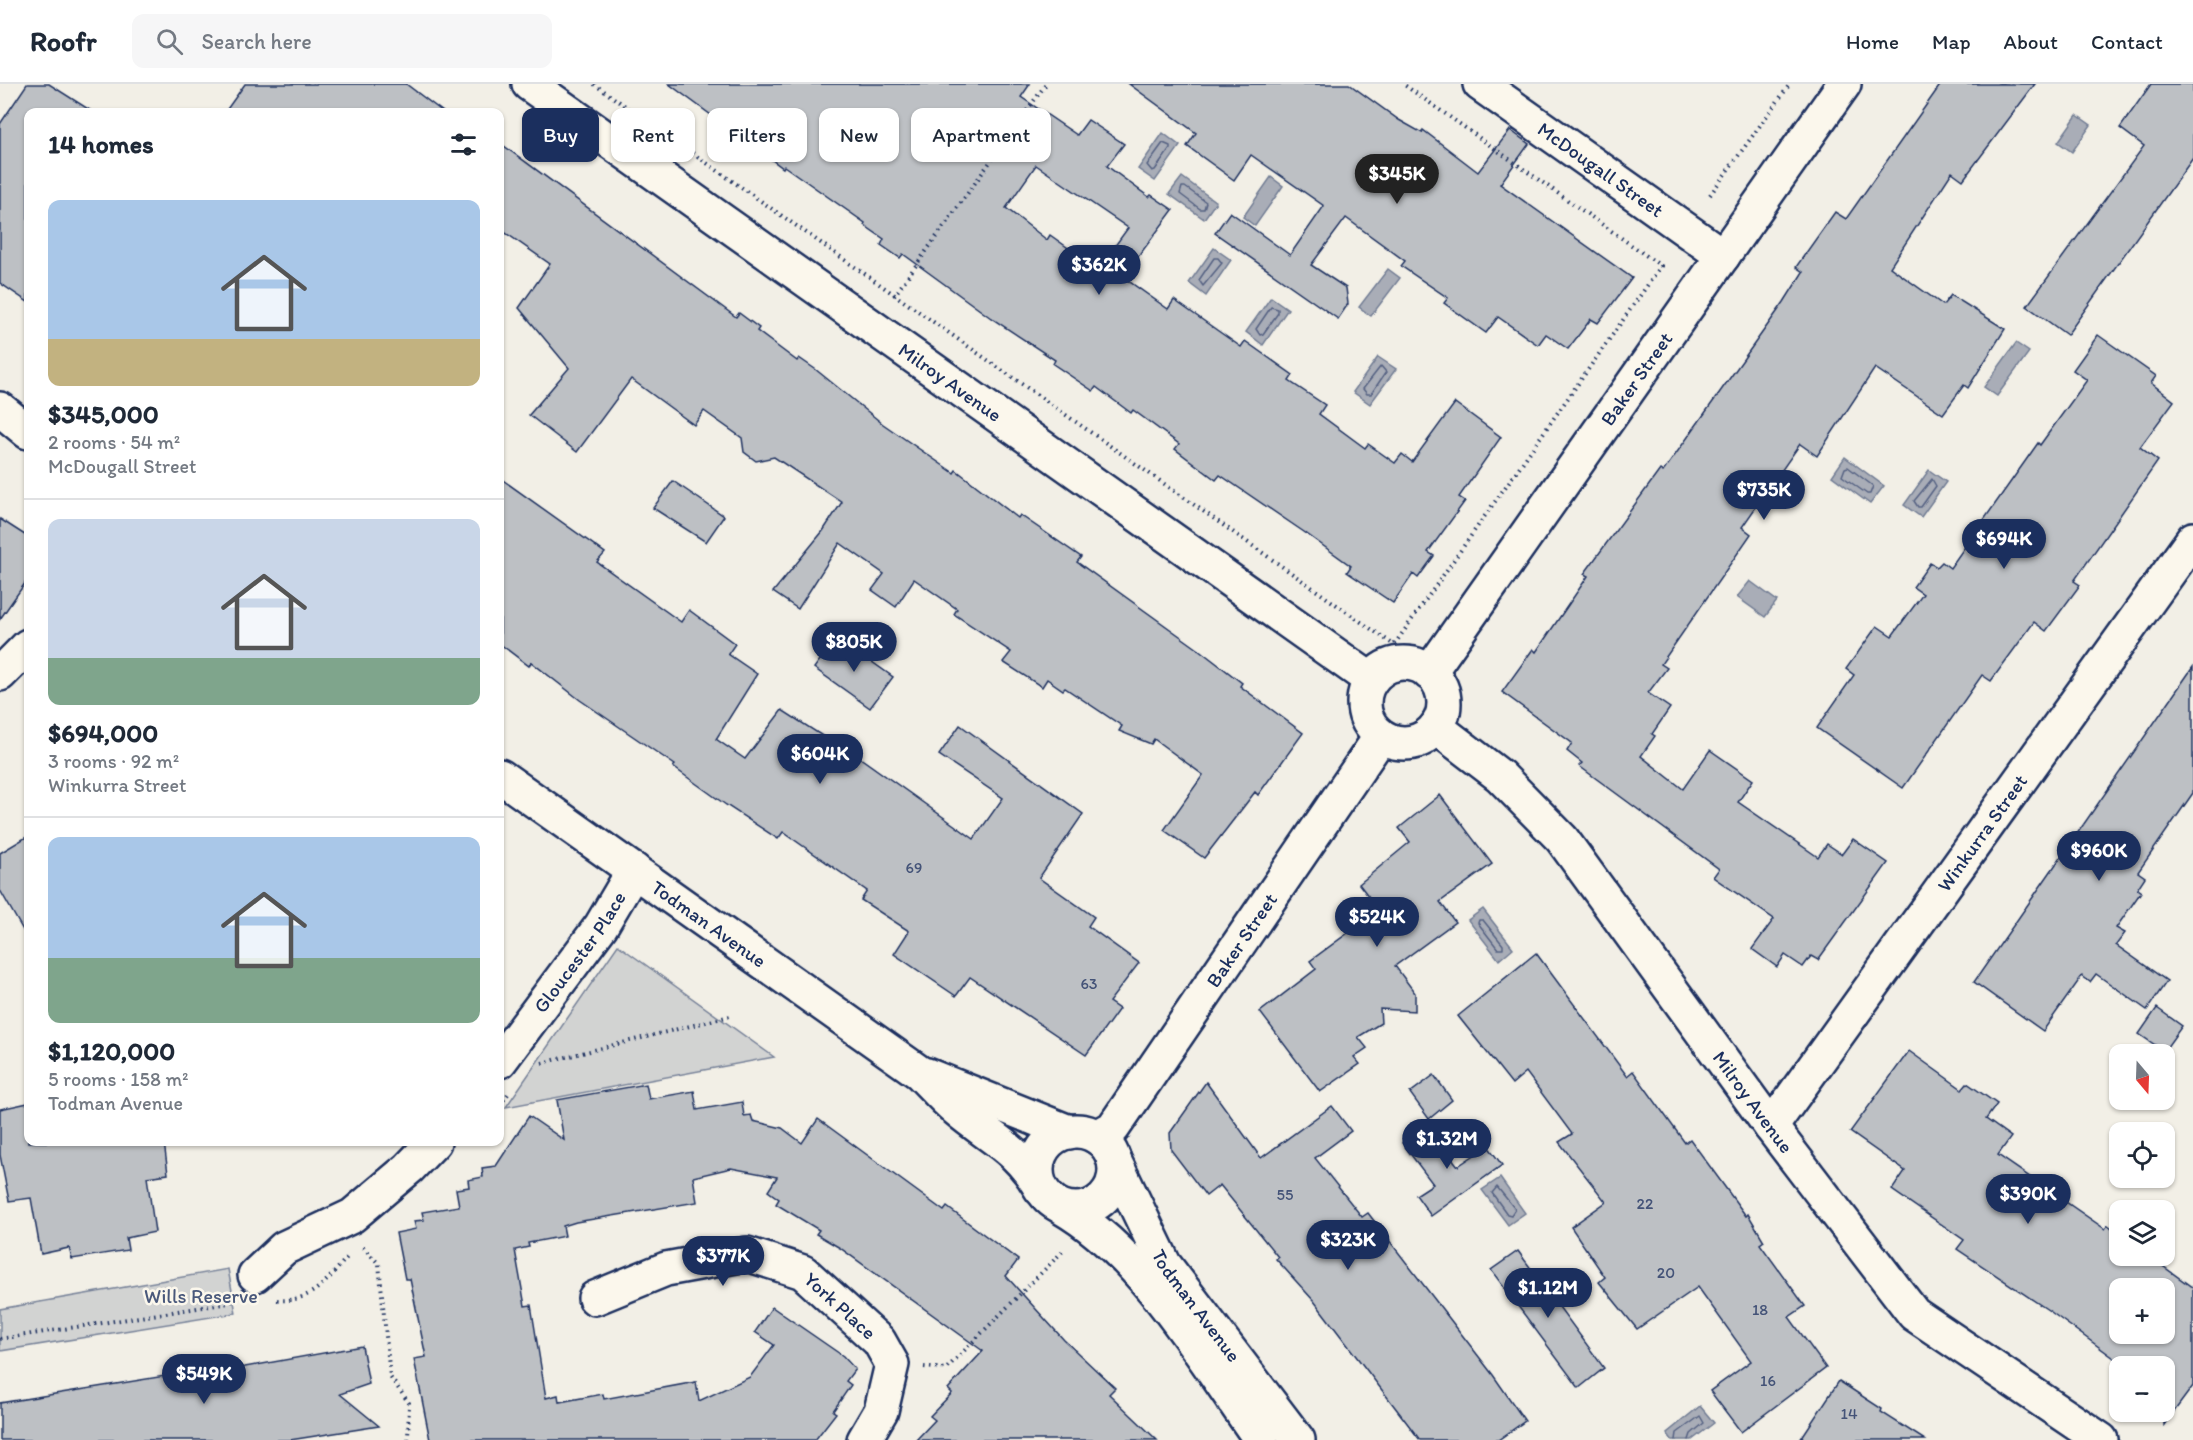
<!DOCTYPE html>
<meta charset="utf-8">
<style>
body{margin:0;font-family:Itim,sans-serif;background:#f6f6f7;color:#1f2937;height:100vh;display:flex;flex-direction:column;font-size:22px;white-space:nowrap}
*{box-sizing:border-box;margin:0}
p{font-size:20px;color:#747a83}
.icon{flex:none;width:33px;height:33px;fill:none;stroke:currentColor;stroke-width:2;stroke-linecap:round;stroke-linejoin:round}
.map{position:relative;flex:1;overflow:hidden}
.drawer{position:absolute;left:24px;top:24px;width:480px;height:1038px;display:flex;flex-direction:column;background:#fff;border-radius:12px;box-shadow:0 2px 4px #0004}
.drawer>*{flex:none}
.hud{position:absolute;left:522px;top:24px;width:570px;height:54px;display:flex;gap:12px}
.needle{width:39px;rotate:161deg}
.buttons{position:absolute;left:2109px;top:960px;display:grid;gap:12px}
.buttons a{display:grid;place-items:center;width:66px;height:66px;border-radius:12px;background:#fff;box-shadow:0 2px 4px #0004;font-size:30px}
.price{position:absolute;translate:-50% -51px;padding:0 14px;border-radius:21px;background:#1b2f5e;color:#fff;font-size:20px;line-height:39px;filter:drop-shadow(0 2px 3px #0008)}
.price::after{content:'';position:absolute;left:50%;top:36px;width:18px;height:14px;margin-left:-9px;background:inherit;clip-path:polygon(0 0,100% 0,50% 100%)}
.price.selected{background:#222;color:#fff}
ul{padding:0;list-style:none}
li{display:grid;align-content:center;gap:12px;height:318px;padding:0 24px}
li+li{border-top:2px solid #e0e1e3}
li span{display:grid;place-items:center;height:186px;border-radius:12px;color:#555}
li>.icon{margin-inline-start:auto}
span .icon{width:108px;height:108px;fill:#fffc;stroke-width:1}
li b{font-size:26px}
h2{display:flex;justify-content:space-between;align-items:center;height:72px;padding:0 24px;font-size:26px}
.tag{padding:0 21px;border-radius:12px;background:#fff;box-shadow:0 2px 4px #0004;font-size:21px;line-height:54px}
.tag.selected{background:#1b2f5e;color:#fff}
header{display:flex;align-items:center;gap:36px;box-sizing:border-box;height:84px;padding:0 30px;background:#fff;border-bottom:2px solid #e0e1e3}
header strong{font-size:28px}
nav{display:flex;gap:33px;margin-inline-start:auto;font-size:21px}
.search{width:420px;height:54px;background:#f6f6f7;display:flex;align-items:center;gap:15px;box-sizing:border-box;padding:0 21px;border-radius:12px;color:#747a83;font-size:22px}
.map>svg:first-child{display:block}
.green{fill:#d2d3d2;stroke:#768198;stroke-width:1.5}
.water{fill:#a9adb7;stroke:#707b93;stroke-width:1.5}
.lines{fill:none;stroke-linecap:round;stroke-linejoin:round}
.shore{stroke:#546182;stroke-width:1.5}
.building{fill:#bdc0c4;stroke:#1b2f5e;stroke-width:1.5;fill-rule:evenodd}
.minor-casing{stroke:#1b2f5e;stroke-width:38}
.tertiary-casing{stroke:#1b2f5e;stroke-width:38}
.secondary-casing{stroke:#1b2f5e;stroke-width:38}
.path{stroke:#1b2f5e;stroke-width:4;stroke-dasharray:1.5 4.5;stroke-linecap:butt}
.minor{stroke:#fbf7ec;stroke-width:33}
.tertiary{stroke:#fbf7ec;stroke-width:33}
.secondary{stroke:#fbf7ec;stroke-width:33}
.labels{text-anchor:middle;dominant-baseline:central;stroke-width:5;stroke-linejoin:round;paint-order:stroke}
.number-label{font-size:16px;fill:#445378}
.street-label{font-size:20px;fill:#1b2f5e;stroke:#fbf7ec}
.park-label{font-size:20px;fill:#49587b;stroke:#fbf7ec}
</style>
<header>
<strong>Roofr</strong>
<div class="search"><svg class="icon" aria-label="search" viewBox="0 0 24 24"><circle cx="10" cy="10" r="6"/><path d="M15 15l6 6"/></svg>Search here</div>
<nav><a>Home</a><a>Map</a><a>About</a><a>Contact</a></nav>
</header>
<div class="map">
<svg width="2193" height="1356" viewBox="0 0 2193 1356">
<rect width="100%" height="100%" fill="#f2efe6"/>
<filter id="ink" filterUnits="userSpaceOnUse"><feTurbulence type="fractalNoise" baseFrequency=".0167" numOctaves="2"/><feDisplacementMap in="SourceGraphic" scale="12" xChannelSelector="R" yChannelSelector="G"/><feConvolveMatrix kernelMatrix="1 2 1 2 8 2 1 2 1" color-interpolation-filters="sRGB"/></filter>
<g filter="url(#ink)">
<g class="green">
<path d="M 618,861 L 774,973 L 506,1023 Z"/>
<path d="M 228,1185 L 236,1229 L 0,1267 L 0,1225 Z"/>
</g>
<g class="water">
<path d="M 2077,31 L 2091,41 L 2072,68 L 2058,58 Z"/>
<path d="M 1163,49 L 1180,62 L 1155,97 L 1138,85 Z"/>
<path d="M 1182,93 L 1216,118 L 1204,135 L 1169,110 Z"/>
<path d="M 1271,93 L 1283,102 L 1255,142 L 1243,133 Z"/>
<path d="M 1214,164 L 1231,176 L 1206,212 L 1189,199 Z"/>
<path d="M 1388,185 L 1400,194 L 1371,232 L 1359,223 Z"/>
<path d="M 1271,213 L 1288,225 L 1263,261 L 1246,248 Z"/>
<path d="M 2016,259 L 2029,268 L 1997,312 L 1984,303 Z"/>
<path d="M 1378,273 L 1396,285 L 1370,320 L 1353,308 Z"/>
<path d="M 1845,373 L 1884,402 L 1870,420 L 1832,392 Z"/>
<path d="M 1929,386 L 1946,398 L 1921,433 L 1904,421 Z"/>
<path d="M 1750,497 L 1777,517 L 1765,533 L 1737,513 Z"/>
<path d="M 1483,825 L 1513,864 L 1499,876 L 1468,836 Z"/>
<path d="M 1500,1094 L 1525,1129 L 1508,1141 L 1482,1106 Z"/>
<path d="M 1700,1322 L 1714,1339 L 1692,1356 L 1672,1356 L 1667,1349 Z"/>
</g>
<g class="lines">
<g class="shore">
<path d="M 1163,59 L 1170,62 L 1170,65 L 1155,86 L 1152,87 L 1147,81 Z"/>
<path d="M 1182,103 L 1185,103 L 1206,118 L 1204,125 L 1200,125 L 1180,110 Z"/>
<path d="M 1214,174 L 1218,174 L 1222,179 L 1203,202 L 1199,196 Z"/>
<path d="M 1271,223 L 1278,225 L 1278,229 L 1263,250 L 1260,251 L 1256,245 Z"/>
<path d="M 1381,282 L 1386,288 L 1371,310 L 1367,310 L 1363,305 Z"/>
<path d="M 1848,383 L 1873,402 L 1870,410 L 1867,410 L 1842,392 L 1845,384 Z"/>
<path d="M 1932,395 L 1936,402 L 1921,423 L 1918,423 L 1914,417 Z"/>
<path d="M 1479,836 L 1483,836 L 1503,861 L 1503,865 L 1498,865 L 1478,839 Z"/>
<path d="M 1497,1103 L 1515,1125 L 1511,1131 L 1507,1130 L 1492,1109 Z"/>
<path d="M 1676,1356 L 1677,1349 L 1700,1332 L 1704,1339 L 1691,1350 L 1689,1356"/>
</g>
</g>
<g class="building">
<path d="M 27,0 L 49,0 L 93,28 L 28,28 L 28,218 L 0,199 L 0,40 Z"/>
<path d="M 245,0 L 406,0 L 443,28 L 225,28 Z"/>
<path d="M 669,0 L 1030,0 L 1021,13 L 1077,51 L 1088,36 L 1124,60 L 1107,82 L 1149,113 L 1151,111 L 1173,126 L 1123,193 L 1168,225 L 1174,216 L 1241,263 L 1245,257 L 1293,291 L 1289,297 L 1325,321 L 1319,330 L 1365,364 L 1368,360 L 1395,379 L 1402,370 L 1412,378 L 1455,319 L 1501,353 L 1459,413 L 1465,417 L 1428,468 L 1434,472 L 1418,494 L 1413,490 L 1393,519 L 1347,488 L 1351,482 L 1304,448 L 1220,391 L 1216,396 L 1175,365 L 1179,360 L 1133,326 L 1131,329 L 1096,303 L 1093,307 L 1053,280 L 1055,276 L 991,234 L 903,170 L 900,174 L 881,161 L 884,155 L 864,141 L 865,139 L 784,82 L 783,84 ZM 1036,81 L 1128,144 L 1098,185 L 1050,151 L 1047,156 L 1006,124 Z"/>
<path d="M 1129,0 L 1349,0 L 1399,36 L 1422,49 L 1423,46 L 1478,88 L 1510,46 L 1529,60 L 1500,100 L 1632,194 L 1598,239 L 1591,235 L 1568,265 L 1546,250 L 1538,261 L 1498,233 L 1486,249 L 1444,219 L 1448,214 L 1401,182 L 1405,177 L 1346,134 L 1311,181 L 1346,204 L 1348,220 L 1338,235 L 1215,149 L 1230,128 L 1290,171 L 1324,122 L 1251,71 L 1234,96 L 1187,62 L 1196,49 Z"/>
<path d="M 1941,0 L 2035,0 L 1963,96 L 1952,88 L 1890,183 L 1943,221 L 1951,211 L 2005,245 L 1968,304 L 1964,301 L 1943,330 L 1875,284 L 1817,372 L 1800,360 L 1742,443 L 1751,450 L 1661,580 L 1667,584 L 1648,609 L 1670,624 L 1652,650 L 1655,652 L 1641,672 L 1683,705 L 1710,666 L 1753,696 L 1738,718 L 1818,773 L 1827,760 L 1842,770 L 1853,755 L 1888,779 L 1818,876 L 1811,872 L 1803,883 L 1785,871 L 1777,883 L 1752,865 L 1774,835 L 1713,793 L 1719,785 L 1579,682 L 1582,679 L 1567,667 L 1572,659 L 1502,608 L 1533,565 L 1536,568 L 1588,492 L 1584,490 L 1660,386 L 1663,388 L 1784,218 L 1803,188 L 1796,183 L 1835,128 L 1846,135 Z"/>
<path d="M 2151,0 L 2193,0 L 2193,74 L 2067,251 L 2027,222 L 2144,62 L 2120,44 Z"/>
<path d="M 500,59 L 736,233 L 739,229 L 759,244 L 757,247 L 797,277 L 799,274 L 815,285 L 883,340 L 954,389 L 956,386 L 1018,434 L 1020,431 L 1081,473 L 1077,478 L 1198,565 L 1242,599 L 1240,602 L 1303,649 L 1258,711 L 1255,708 L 1204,774 L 1164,746 L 1203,691 L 1154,655 L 1151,660 L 1119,647 L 1122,642 L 1065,604 L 1063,606 L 1047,595 L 1042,603 L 1003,578 L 1011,568 L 954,530 L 957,525 L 914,495 L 896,523 L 872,506 L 884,490 L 840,459 L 798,525 L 773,508 L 823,447 L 842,418 L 774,373 L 756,377 L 744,368 L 742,354 L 704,327 L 694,341 L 631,295 L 577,368 L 529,331 L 569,284 L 519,224 L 550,180 L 500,145 Z"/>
<path d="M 2098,251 L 2156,292 L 2151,299 L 2174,317 L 2140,363 L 2158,377 L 2074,497 L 2080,501 L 2046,547 L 2034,538 L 1991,597 L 1982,591 L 1903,704 L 1817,644 L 1854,591 L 1846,585 L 1877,542 L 1892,552 L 1923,510 L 1913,503 L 1930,479 L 1937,483 L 1942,478 L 1950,484 L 2038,359 L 2040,361 L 2087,296 L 2073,286 Z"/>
<path d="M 500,394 L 605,469 L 597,478 L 681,538 L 689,526 L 735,560 L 728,570 L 757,590 L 716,655 L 745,675 L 782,626 L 855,673 L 856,671 L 974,755 L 1003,714 L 939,671 L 960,641 L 1083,730 L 1039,794 L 1094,833 L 1088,842 L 1139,879 L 1109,918 L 1119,925 L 1086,971 L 970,893 L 956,912 L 894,870 L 909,847 L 861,816 L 867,807 L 783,748 L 778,755 L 726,721 L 673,683 L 675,681 L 580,616 L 531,578 L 529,582 L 500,560 Z"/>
<path d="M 673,397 L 724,432 L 706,458 L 653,424 Z"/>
<path d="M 0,435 L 28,453 L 28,495 L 0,535 Z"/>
<path d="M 837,553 L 893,593 L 870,624 L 814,584 Z"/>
<path d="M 2193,583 L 2193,709 L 2138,788 L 2145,793 L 2137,805 L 2141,808 L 2116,844 L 2125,849 L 2116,861 L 2167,897 L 2147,926 L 2096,890 L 2090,898 L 2082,892 L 2043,947 L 1974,898 Z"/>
<path d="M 1440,711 L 1492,780 L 1440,818 L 1455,838 L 1395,882 L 1415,909 L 1415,927 L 1380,925 L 1381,939 L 1358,953 L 1367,964 L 1354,973 L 1360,980 L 1320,1008 L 1260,928 L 1316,885 L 1310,877 L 1379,826 L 1359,800 L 1410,758 L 1399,744 Z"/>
<path d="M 28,752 L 28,855 L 0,806 L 0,769 Z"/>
<path d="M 1536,869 L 1627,992 L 1633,987 L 1685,1059 L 1690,1055 L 1746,1132 L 1748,1130 L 1764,1157 L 1760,1160 L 1805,1222 L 1789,1233 L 1826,1284 L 1741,1348 L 1710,1307 L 1751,1277 L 1698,1203 L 1637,1245 L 1599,1198 L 1605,1193 L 1571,1143 L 1606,1118 L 1559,1058 L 1572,1050 L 1526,988 L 1512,1000 L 1458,932 Z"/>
<path d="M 2157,924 L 2182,942 L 2164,967 L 2139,950 Z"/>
<path d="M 1909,967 L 1962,1005 L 1967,999 L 1997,1020 L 1986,1035 L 2011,1053 L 1998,1071 L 2105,1145 L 2108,1141 L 2120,1150 L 2120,1172 L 2149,1172 L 2193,1204 L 2193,1302 L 2164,1341 L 2164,1282 L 2125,1282 L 2051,1228 L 1957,1165 L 1964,1156 L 1892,1106 L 1905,1087 L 1850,1048 ZM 2120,1204 L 2164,1204 L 2164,1250 L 2120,1250 Z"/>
<path d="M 1434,991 L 1452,1016 L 1429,1035 L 1410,1009 Z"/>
<path d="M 1206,998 L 1261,1074 L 1332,1022 L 1351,1047 L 1315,1074 L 1362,1133 L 1368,1129 L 1493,1291 L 1525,1337 L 1498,1356 L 1420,1356 L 1314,1217 L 1276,1175 L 1278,1173 L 1220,1101 L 1206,1112 L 1171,1066 L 1170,1049 Z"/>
<path d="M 646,1000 L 649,1015 L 694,1007 L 697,1026 L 742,1018 L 744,1032 L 751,1031 L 753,1037 L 782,1044 L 802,1059 L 818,1035 L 944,1127 L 947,1123 L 1018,1176 L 1006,1192 L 1064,1256 L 1115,1304 L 1109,1310 L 1157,1356 L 916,1356 L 935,1336 L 930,1332 L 952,1309 L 948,1305 L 983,1267 L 840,1164 L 816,1150 L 819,1146 L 776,1120 L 779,1115 L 768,1107 L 777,1093 L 731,1084 L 693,1093 L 697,1118 L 576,1138 L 563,1142 L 565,1152 L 528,1159 L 529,1163 L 515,1166 L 525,1222 L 531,1221 L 546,1314 L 558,1311 L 559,1318 L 603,1310 L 604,1315 L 696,1298 L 699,1317 L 750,1293 L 774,1261 L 755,1248 L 772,1223 L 843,1272 L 855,1285 L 846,1297 L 851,1301 L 833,1327 L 836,1329 L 815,1356 L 430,1356 L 414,1275 L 426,1273 L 410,1195 L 405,1195 L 396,1149 L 416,1145 L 414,1137 L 424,1136 L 422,1128 L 459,1122 L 456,1105 L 469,1103 L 468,1096 L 483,1093 L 482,1084 L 496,1082 L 529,1032 L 564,1056 L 557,1016 Z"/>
<path d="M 28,1019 L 28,1058 L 164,1058 L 168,1090 L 147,1093 L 155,1148 L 126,1154 L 128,1166 L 72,1175 L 69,1164 L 41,1170 L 31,1114 L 9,1117 L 0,1071 L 0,1025 Z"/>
<path d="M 1427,1042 L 1458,1082 L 1488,1062 L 1502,1081 L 1431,1132 L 1416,1111 L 1433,1100 L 1402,1059 Z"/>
<path d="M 1518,1167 L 1604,1284 L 1579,1304 L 1491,1186 Z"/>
<path d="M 362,1262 L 369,1300 L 340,1310 L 379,1342 L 290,1356 L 0,1356 L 0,1319 L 183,1289 L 184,1294 Z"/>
<path d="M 1839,1297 L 1882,1325 L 1881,1328 L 1925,1356 L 1800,1356 Z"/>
</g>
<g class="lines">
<defs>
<g id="minor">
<path id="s1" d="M 529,0 L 1371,596"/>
<path id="s2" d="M 1480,0 L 1723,172"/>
<circle cx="1404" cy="619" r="40"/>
<path id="s3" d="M 1429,589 L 1844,0"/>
<path id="s4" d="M 1436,643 L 1500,692 L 1562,755 L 1771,1043 L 1914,1230 L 2101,1356"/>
<path id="s5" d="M 500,977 L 601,842 L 634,786"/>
<path id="s6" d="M 1771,1043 L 2193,455"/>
<path id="s7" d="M 1097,1053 L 1113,1044 L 1381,652"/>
<path d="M 255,1191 L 284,1164 L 352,1132 L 409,1084 L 434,1058"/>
<path id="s8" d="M 595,1214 L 666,1185 L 747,1170 L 803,1188 L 879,1257 L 892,1280 L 881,1327 L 864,1356"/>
</g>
<path id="tertiary" d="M 0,590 L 28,562"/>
<g id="secondary">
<path d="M 0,325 L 28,348"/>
<path id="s9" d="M 500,692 L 920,989 C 932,1001 943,1014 956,1025 C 991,1055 1017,1063 1041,1105"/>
<path d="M 927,991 L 1069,1048"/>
<circle cx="1076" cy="1086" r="39"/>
<path id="s10" d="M 1113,1074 L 1164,1180 L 1298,1356"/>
<path d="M 1063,1124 C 1145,1172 1206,1279 1261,1356"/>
</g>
</defs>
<use href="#minor" class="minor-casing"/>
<use href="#tertiary" class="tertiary-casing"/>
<use href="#secondary" class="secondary-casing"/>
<g class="path">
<path d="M 594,0 L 1394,561 L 1661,182 L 1403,0"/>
<path d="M 1710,111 L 1790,0"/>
<path d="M 894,212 L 1046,0"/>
<path d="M 542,979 L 730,932"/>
<path d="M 500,1021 L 508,1010"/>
<path d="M 363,1163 L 379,1180 L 390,1293 L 409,1319 L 408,1356"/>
<path d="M 277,1216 C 311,1219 328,1196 348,1172"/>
<path d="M 0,1255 L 229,1219 L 235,1215"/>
<path d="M 924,1283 L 946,1285 L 1064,1166"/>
</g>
<use href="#minor" class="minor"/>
<use href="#tertiary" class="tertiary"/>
<use href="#secondary" class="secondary"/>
</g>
</g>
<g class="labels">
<g class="number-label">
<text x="914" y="783">69</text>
<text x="1089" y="899">63</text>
<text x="1285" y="1110">55</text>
<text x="1645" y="1119">22</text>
<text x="1666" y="1188">20</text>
<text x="1760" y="1225">18</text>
<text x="1768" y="1296">16</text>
<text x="1849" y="1329">14</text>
</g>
<g class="street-label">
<text stroke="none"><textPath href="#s2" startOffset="148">McDougall Street</textPath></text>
<text stroke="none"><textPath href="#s3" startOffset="360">Baker Street</textPath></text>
<text stroke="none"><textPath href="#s1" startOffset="516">Milroy Avenue</textPath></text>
<text stroke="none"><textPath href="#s6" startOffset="362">Winkurra Street</textPath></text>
<text stroke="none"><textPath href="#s9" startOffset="256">Todman Avenue</textPath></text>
<text stroke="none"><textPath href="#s7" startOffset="246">Baker Street</textPath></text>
<text stroke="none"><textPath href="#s5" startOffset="135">Gloucester Place</textPath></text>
<text stroke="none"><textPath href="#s4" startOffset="494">Milroy Avenue</textPath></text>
<text stroke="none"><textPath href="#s10" startOffset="170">Todman Avenue</textPath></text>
<text stroke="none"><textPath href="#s8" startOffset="268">York Place</textPath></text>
</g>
<g class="park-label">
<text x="201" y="1212">Wills Reserve</text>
</g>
</g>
</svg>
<div class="buttons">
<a><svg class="needle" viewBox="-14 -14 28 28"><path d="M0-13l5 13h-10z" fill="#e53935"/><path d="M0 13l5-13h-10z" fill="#747a83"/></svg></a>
<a><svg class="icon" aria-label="locate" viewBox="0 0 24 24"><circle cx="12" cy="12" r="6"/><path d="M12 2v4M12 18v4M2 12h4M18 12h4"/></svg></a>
<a><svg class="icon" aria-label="layers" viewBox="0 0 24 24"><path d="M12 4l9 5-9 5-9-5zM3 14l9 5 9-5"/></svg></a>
<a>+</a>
<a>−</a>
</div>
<b class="price selected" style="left:1397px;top:121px">$345K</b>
<b class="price" style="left:1099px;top:212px">$362K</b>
<b class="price" style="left:1764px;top:437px">$735K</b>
<b class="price" style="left:2004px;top:486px">$694K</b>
<b class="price" style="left:854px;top:589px">$805K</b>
<b class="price" style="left:820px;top:701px">$604K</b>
<b class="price" style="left:2099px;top:798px">$960K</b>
<b class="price" style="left:1377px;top:864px">$524K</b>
<b class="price" style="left:1447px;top:1086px">$1.32M</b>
<b class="price" style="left:2028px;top:1141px">$390K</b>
<b class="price" style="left:1348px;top:1187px">$323K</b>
<b class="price" style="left:723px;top:1203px">$377K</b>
<b class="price" style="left:1548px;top:1235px">$1.12M</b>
<b class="price" style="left:204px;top:1321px">$549K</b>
<div class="hud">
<a class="tag selected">Buy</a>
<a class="tag">Rent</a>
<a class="tag">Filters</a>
<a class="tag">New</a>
<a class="tag">Apartment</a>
</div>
<section class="drawer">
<h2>14 homes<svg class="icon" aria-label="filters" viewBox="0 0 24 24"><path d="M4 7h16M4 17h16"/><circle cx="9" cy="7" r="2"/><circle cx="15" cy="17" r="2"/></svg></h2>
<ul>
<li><span style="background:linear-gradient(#a9c7e8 75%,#c2b280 0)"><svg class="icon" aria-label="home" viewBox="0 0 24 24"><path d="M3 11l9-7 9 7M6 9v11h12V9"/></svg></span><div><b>$345,000</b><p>2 rooms · 54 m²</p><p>McDougall Street</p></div></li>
<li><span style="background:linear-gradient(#c9d6e8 75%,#7fa58c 0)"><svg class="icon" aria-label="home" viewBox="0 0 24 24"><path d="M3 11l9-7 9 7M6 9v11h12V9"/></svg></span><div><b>$694,000</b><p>3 rooms · 92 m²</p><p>Winkurra Street</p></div></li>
<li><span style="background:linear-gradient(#a9c7e8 65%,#7fa58c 0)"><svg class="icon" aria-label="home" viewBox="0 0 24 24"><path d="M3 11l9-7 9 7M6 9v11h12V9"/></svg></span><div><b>$1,120,000</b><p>5 rooms · 158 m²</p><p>Todman Avenue</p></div></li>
</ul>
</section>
</div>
